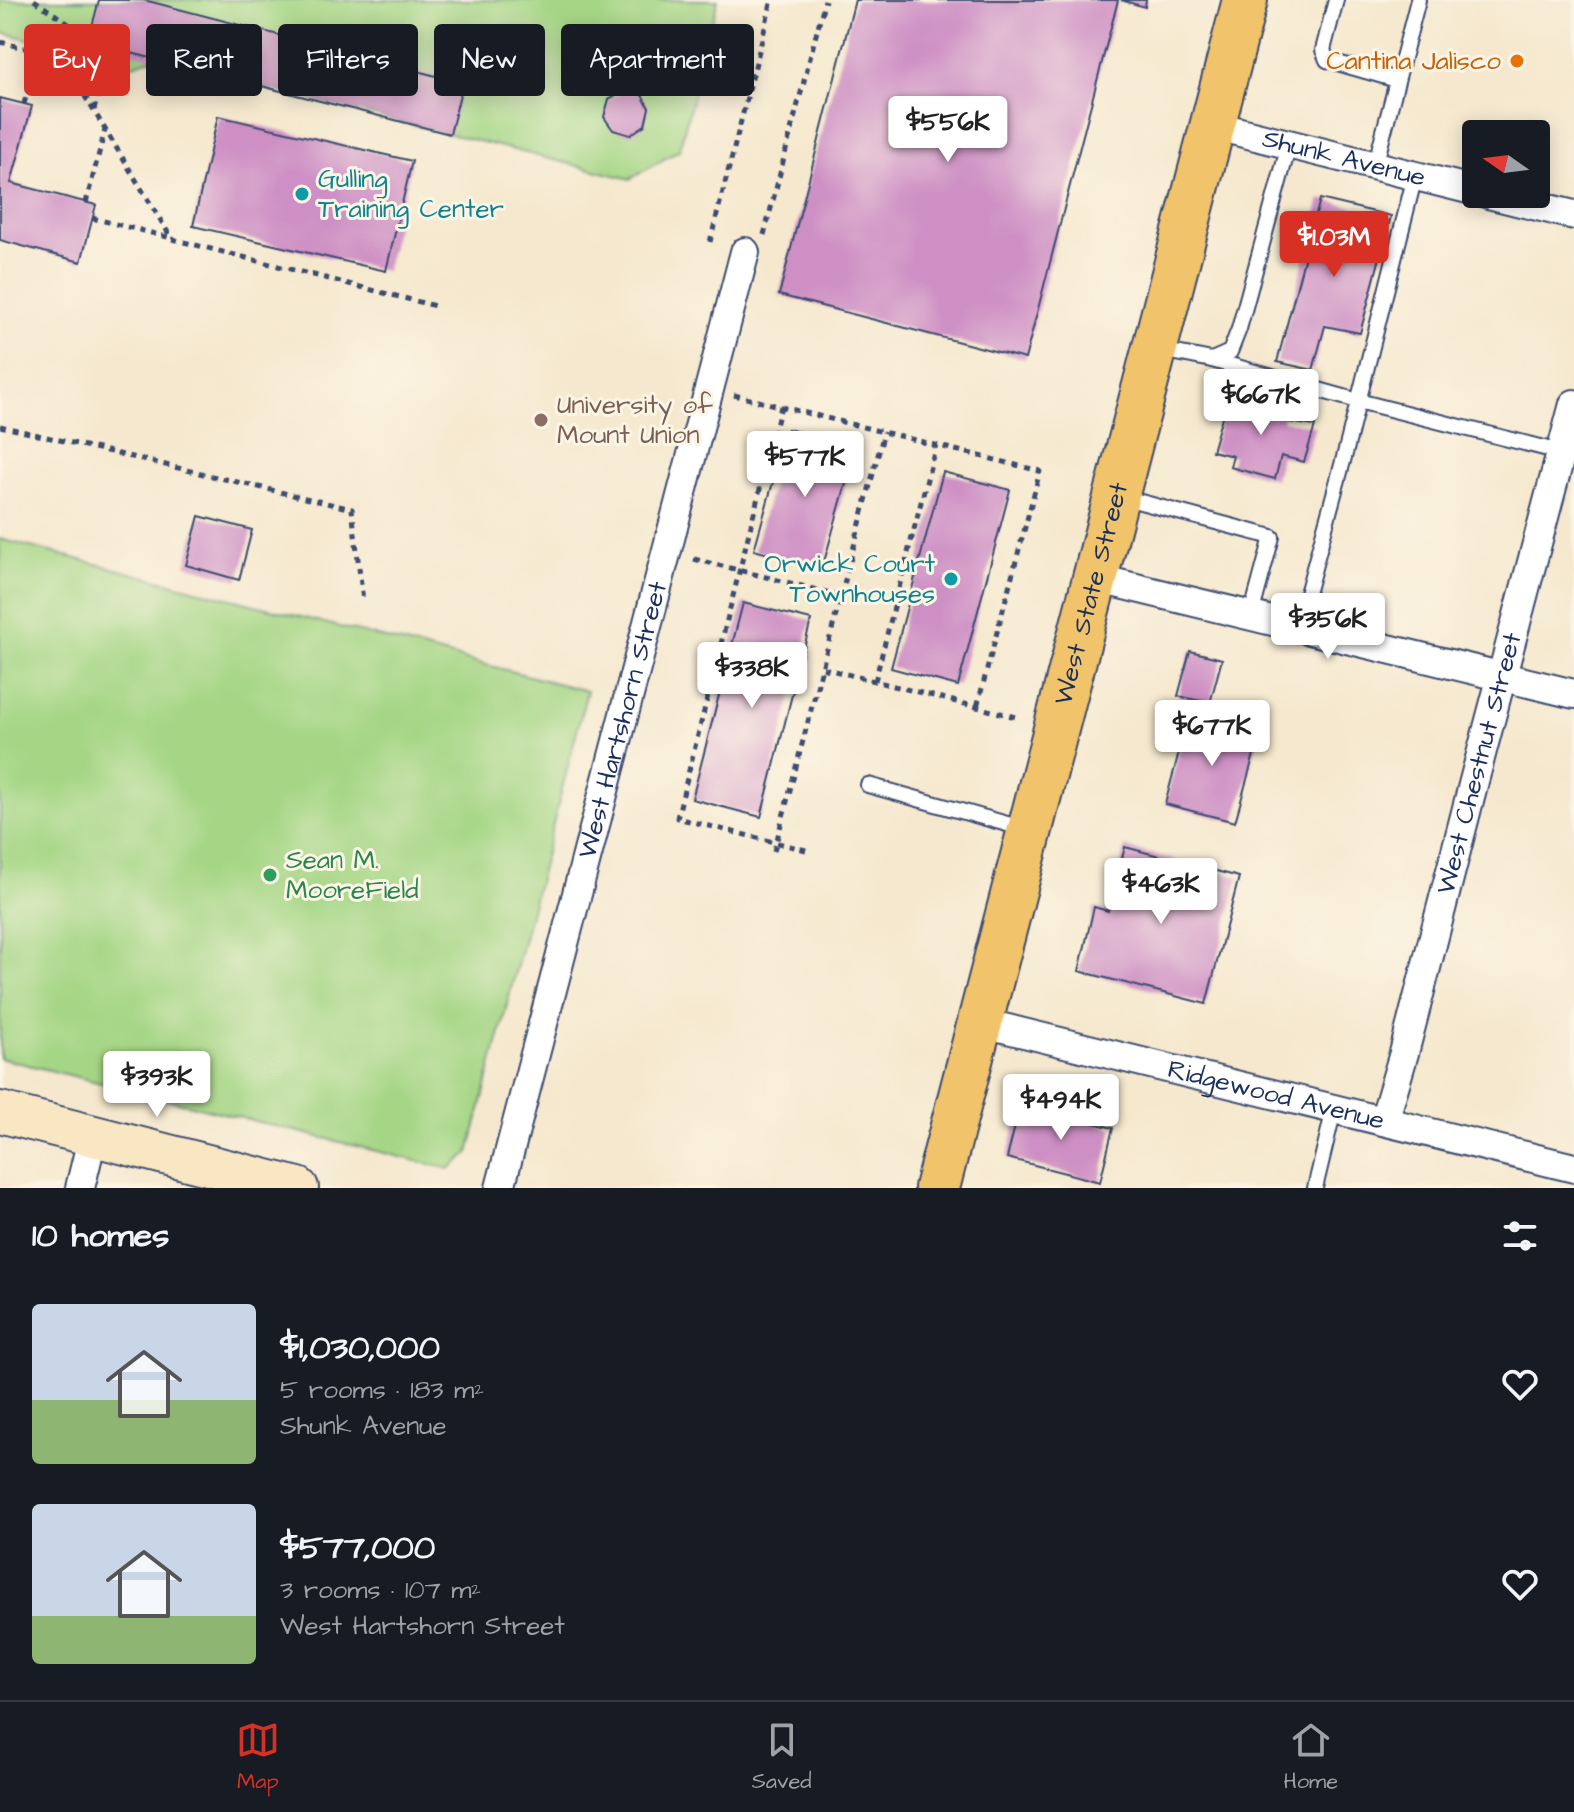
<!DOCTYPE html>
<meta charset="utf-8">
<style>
body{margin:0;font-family:"Architects Daughter",sans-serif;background:#20242c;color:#f1f3f6;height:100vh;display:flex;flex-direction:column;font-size:30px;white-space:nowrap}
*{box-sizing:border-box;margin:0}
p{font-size:26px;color:#9ea1a6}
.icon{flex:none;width:44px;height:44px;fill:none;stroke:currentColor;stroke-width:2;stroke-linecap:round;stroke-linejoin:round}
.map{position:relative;height:1188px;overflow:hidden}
.panel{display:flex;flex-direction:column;background:#171b24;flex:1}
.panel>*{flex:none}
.guide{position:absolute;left:24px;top:24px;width:800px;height:72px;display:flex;gap:16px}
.needle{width:52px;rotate:284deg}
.buttons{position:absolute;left:1462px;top:120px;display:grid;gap:16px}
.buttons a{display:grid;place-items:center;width:88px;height:88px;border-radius:8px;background:#171b24;box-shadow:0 4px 20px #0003;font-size:40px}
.price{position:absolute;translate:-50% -68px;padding:0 18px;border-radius:8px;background:#fff;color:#222;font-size:26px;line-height:52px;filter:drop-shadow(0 2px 4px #0008)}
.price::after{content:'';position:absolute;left:50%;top:48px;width:24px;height:18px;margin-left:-12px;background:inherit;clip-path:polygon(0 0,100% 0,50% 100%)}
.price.selected{background:#d93025;color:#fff}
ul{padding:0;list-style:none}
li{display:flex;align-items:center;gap:24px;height:200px;padding:0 32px}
li span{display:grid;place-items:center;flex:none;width:224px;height:160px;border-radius:8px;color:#555}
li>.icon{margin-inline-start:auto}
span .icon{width:96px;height:96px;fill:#fffc;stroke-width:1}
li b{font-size:34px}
h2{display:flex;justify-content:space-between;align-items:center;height:96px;padding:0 32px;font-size:34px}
.pill{padding:0 28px;border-radius:8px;background:#171b24;box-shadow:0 4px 20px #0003;font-size:28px;line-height:72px}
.pill.selected{background:#d93025;color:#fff}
.tab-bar{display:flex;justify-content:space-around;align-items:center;height:112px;border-top:2px solid #363941;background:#171b24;font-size:22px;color:#9ea1a6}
.tab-bar a{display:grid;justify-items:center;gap:4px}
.tab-bar .selected{color:#d93025}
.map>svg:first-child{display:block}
.green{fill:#a5d685;stroke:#608272;stroke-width:2}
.building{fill:#cd8fc4}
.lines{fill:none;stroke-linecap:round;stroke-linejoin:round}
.lane-casing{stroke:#3c4b6f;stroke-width:18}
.street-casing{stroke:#3c4b6f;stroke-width:32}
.secondary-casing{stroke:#3c4b6f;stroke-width:44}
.highway-casing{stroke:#3c4b6f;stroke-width:48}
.path{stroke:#3c4b6f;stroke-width:5;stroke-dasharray:6 6;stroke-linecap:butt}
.lane{stroke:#fff;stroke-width:14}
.street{stroke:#fff;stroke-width:28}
.secondary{stroke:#f9e7c3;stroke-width:40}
.highway{stroke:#f1c36a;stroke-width:44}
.food-dot{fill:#e8710a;stroke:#fcf5e5;stroke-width:3}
.culture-dot{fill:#0f9aa8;stroke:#fcf5e5;stroke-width:3}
.education-dot{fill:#8d6e63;stroke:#fcf5e5;stroke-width:3}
.leisure-dot{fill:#2e9e5b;stroke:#fcf5e5;stroke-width:3}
.labels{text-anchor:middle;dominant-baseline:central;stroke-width:6;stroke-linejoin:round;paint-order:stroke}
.food-label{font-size:26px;fill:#c56008;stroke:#fcf5e5;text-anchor:end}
.street-label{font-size:26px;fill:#1b2f5e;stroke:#fcf5e5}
.culture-label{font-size:26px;fill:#0d838f;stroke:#fcf5e5;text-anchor:start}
.education-label{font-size:26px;fill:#785e54;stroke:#fcf5e5;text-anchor:start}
.leisure-label{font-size:26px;fill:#27864d;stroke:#fcf5e5;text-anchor:start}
</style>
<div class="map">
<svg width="1574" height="1188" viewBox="0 0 1574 1188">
<rect width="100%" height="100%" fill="#fcf5e5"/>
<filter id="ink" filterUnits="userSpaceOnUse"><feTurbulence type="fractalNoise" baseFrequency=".0125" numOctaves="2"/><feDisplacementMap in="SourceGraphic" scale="16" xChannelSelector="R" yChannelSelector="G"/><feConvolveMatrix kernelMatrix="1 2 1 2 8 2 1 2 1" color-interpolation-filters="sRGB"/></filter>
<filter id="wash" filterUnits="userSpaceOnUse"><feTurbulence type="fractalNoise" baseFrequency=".006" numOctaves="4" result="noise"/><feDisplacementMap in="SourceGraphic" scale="32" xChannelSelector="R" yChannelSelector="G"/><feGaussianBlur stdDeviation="1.8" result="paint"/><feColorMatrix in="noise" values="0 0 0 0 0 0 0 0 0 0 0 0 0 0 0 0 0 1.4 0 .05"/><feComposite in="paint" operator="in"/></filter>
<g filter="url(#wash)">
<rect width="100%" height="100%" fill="#f5e8ce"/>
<g class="green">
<path d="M 0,0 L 718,0 L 679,150 L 630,179 L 150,59 L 133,65 L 0,32 Z"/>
<path d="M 0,539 L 587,691 L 469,1153 L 449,1169 L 0,1058 Z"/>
</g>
<g id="blocks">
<g class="building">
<path d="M 99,0 L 144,0 L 463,83 L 450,134 L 88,42 Z"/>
<path d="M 855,0 L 1118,0 L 1025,359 L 779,295 Z"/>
<path d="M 1121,0 L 1146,0 L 1145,7 Z"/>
<path d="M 623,91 L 642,95 L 649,108 L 645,125 L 630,135 L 613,130 L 604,117 L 609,99 Z"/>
<path d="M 0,98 L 32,106 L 11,183 L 96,205 L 81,262 L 0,240 Z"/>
<path d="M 218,116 L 412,161 L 386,271 L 193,226 Z"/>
<path d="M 1320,199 L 1391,216 L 1360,333 L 1325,326 L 1313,370 L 1277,362 Z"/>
<path d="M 1239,395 L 1285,408 L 1282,421 L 1315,426 L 1304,462 L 1281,456 L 1275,479 L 1230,467 L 1233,456 L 1212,451 L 1225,407 L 1235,409 Z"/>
<path d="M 788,429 L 856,448 L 822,569 L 754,550 Z"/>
<path d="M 943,472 L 1010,490 L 958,686 L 891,668 Z"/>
<path d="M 199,516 L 252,530 L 239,580 L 186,565 Z"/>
<path d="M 743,603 L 811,620 L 761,817 L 692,799 Z"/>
<path d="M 1190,651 L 1222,659 L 1210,703 L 1178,696 Z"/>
<path d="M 1189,715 L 1260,733 L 1235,822 L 1165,804 Z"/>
<path d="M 1125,847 L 1239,877 L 1206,1004 L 1079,971 L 1094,907 L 1108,911 Z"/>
<path d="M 1020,1106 L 1054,1114 L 1056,1108 L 1095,1117 L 1093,1123 L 1113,1128 L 1100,1182 L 1007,1158 Z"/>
</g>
</g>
</g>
<g filter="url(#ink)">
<use href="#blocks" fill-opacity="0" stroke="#3c4b6f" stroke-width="2"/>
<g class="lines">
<defs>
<g id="lane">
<path d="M 1336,0 L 1323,50 L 1327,60 L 1397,80"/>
<path d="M 1375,166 L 1418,0"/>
<path d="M 1161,350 L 1212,360 L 1230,352 L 1239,329 L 1289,145"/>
<path d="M 1212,360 L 1358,401 L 1564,453"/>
<path d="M 1122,497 L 1272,537 L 1251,615"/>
<path d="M 1298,627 L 1346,450 L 1415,176"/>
<path d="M 868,785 L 1025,829"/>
<path d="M 1315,1188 L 1334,1109"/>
</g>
<g id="street">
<path id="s1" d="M 1212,125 L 1476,191"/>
<path d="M 1488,194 L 1574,215"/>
<path d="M 1095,578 L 1574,694"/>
<path id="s2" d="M 979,1022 L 1574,1168"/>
<path id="s3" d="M 1384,1121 L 1404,1053 L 1474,781 L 1574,404"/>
<path d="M 80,1188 L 93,1135"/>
<path id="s4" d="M 500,1188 L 745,252"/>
</g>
<path id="secondary" d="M 0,1112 L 298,1188"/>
<g id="highway">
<path id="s5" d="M 937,1188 L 1245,0"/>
</g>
</defs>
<use href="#lane" class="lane-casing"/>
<use href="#street" class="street-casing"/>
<use href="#secondary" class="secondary-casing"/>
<use href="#highway" class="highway-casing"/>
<g class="path">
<path d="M 34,0 L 89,38"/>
<path d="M 0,42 L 61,57 L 172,239 L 439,307"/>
<path d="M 24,104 L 38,52"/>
<path d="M 94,110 L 110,48"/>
<path d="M 86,203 L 105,130"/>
<path d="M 92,218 L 171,238"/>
<path d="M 764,235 L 825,0"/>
<path d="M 710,242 L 772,0"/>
<path d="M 734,395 L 1040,471 L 977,707"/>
<path d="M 781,406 L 677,818 L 810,851"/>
<path d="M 0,426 L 352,509 L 363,601"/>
<path d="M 694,559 L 842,596"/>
<path d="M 823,668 L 1016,717"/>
<path d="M 875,681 L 936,444"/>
<path d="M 774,851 L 884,432"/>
</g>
<use href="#lane" class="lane"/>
<use href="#street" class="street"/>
<use href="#secondary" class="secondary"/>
<use href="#highway" class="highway"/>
</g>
</g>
<circle class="food-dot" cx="1517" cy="61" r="8"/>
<g class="culture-dot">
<circle cx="302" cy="194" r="8"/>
<circle cx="951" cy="579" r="8"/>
</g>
<circle class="education-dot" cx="541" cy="420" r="8"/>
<circle class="leisure-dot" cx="270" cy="875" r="8"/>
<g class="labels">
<g class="food-label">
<text x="1501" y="61">Cantina Jalisco</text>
</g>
<g class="street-label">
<text stroke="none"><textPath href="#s1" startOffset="136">Shunk Avenue</textPath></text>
<text stroke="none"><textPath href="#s5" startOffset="614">West State Street</textPath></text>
<text stroke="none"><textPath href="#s4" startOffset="484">West Hartshorn Street</textPath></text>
<text stroke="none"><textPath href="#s3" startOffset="370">West Chestnut Street</textPath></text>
<text stroke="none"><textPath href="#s2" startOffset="306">Ridgewood Avenue</textPath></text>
</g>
<g class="culture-label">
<text x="318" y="179">Gulling<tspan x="318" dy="30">Training Center</tspan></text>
<text x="935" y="564" text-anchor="end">Orwick Court<tspan x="935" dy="30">Townhouses</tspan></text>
</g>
<g class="education-label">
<text x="557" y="405">University of<tspan x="557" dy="30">Mount Union</tspan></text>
</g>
<g class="leisure-label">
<text x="286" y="860">Sean M.<tspan x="286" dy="30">MooreField</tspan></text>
</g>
</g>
</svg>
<div class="buttons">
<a><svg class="needle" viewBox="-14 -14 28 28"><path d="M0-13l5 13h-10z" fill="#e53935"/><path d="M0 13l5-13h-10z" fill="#9ea1a6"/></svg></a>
</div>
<b class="price" style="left:948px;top:164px">$556K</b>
<b class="price selected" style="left:1334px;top:279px">$1.03M</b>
<b class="price" style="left:1261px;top:437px">$667K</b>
<b class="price" style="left:805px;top:499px">$577K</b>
<b class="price" style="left:1328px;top:661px">$356K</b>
<b class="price" style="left:752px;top:710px">$338K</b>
<b class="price" style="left:1212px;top:768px">$677K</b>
<b class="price" style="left:1161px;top:926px">$463K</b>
<b class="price" style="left:157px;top:1119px">$393K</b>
<b class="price" style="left:1061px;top:1142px">$494K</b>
<div class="guide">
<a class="pill selected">Buy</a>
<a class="pill">Rent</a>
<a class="pill">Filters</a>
<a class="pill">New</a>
<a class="pill">Apartment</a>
</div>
</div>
<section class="panel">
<h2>10 homes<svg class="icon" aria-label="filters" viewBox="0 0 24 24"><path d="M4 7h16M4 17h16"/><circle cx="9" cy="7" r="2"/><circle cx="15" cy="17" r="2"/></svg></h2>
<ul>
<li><span style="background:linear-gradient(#c9d6e8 60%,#8fb573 0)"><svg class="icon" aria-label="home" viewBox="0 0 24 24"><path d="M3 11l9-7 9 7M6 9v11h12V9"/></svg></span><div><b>$1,030,000</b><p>5 rooms · 183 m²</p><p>Shunk Avenue</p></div><svg class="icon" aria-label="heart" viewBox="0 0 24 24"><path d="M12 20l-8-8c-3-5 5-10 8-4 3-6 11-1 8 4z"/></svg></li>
<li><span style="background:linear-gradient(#c9d6e8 70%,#8fb573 0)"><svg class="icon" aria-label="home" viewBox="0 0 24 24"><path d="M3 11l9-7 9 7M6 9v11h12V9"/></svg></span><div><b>$577,000</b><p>3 rooms · 107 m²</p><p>West Hartshorn Street</p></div><svg class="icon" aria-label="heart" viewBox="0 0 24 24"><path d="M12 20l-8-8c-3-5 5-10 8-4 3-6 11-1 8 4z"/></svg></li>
</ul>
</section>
<nav class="tab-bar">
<a class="selected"><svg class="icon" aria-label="map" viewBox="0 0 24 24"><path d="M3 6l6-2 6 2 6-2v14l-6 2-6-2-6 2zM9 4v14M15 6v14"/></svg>Map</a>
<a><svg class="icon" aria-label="saved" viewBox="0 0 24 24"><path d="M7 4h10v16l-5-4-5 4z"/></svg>Saved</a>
<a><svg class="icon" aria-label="home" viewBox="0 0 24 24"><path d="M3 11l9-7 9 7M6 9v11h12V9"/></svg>Home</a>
</nav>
